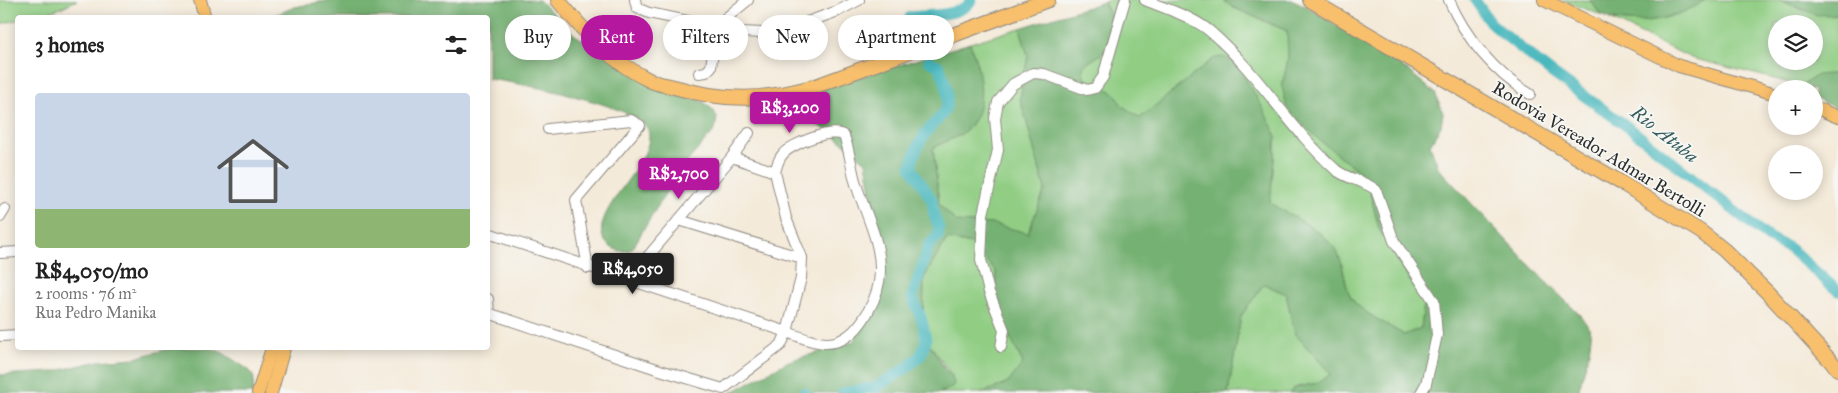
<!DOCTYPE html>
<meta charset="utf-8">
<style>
body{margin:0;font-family:"IM FELL Great Primer",serif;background:#f6f6f6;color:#222;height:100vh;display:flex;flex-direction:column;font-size:19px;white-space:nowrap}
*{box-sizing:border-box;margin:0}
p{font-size:16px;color:#767676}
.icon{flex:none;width:28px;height:28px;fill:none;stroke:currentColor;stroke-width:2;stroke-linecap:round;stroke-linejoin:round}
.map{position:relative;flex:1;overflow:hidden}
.drawer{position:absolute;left:15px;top:15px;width:475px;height:335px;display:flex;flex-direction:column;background:#fff;border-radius:5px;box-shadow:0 2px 12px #0003}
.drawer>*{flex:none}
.top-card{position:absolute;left:505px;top:15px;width:475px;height:45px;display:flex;gap:10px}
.buttons{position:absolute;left:1768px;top:15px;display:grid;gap:10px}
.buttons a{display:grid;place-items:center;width:55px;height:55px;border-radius:50%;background:#fff;box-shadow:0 2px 12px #0003;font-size:25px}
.price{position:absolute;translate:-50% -42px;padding:0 11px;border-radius:5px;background:#b5179e;color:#fff;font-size:16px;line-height:32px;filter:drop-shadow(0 1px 2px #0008)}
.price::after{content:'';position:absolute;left:50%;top:30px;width:15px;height:11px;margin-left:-8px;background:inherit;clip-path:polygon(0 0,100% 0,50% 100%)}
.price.on{background:#222;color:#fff}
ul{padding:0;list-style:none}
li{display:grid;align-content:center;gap:10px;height:265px;padding:0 20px}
li span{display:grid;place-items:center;height:155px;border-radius:5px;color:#555}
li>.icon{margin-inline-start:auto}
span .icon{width:90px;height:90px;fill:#fffc;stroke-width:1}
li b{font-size:21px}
h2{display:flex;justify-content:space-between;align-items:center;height:60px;padding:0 20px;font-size:21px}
.chip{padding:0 18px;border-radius:22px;background:#fff;box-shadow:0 2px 12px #0003;font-size:18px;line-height:45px}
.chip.on{background:#b5179e;color:#fff}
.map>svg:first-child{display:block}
.green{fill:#91ce84;stroke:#5e7c58;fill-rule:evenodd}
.forest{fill:#74b172;stroke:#506e4e}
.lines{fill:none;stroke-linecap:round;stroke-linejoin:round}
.river{stroke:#48b8be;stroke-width:11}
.minor-casing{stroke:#908a82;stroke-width:12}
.major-casing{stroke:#908a82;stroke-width:14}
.highway-casing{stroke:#908a82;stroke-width:16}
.minor{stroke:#fff;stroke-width:10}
.major{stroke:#f8bf6c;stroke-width:12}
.highway{stroke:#f8bf6c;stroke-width:14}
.labels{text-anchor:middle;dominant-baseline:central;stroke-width:4;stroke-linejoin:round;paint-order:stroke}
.street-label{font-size:18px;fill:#2b2b2b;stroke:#f6f6f2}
.water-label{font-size:19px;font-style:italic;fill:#355c5e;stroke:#f6f6f2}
</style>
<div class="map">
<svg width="1838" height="393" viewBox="0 0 1838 393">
<rect width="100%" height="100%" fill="#f6f6f2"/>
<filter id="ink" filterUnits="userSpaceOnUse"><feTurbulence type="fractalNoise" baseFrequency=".02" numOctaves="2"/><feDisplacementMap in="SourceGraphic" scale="10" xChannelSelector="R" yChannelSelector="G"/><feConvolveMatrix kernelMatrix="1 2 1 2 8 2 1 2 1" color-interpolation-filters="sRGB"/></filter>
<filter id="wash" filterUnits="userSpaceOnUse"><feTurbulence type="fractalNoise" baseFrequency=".0096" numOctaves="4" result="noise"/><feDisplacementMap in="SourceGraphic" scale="20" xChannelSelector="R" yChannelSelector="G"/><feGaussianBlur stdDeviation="1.12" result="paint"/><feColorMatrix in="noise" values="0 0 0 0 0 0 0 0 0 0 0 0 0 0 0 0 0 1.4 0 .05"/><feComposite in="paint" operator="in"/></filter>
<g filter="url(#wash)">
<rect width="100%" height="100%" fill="#f4ead9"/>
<g class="green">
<path d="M 0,0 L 77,0 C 60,9 38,18 18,18 L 17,20 L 0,24 Z"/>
<path d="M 1110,0 L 1223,0 L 1232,7 L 1287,31 L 1288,59 L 1282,87 L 1327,146 L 1366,177 L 1379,229 L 1424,304 L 1421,328 L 1404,335 C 1389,325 1368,316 1355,303 C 1342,289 1347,263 1333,247 C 1316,226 1292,217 1270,203 L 1276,137 L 1237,66 L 1213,59 L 1140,118 L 1121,105 L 1118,97 L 1109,90 L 1084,78 L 1083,66 L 1107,50 L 1109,12 L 1104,2 Z"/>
<path d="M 1562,0 L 1590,0 L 1601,15 Z"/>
<path d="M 1705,0 L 1780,0 L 1802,10 L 1828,15 L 1838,14 L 1838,74 C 1826,74 1810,77 1802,86 L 1691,58 L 1610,19 C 1642,25 1678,19 1705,0 ZM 1776,24 L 1814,24 L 1814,61 L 1776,61 Z"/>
<path d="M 1020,28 L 1028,56 L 1020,98 L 1045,189 L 1028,233 L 956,222 L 939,204 L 933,148 C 943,142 960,137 967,129 C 990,105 979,69 970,43 Z"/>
<path d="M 947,239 L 972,244 L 996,272 L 996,309 L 1023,363 L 1008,383 L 981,393 L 939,393 L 944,392 L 952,376 L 923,334 L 924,278 Z"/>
<path d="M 1264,284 L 1286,294 L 1295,334 L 1331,374 C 1326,377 1321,381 1316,383 C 1306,387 1296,384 1289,393 L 1228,393 L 1241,316 Z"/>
</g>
<g class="forest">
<path d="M 330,0 L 539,0 L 575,35 L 635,74 L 705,103 L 713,110 L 717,117 L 715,130 L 678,172 L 632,249 C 625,252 618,252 611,247 C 574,221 659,164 648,130 C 640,105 514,82 488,79 L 488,18 L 267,18 L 295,7 Z"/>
<path d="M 1223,0 L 1293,0 L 1304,5 L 1407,70 L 1435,93 L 1443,113 L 1441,126 L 1430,145 L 1439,169 L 1543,279 L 1580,315 L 1589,328 L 1591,337 L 1589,352 L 1578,393 L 1289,393 C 1296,384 1306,387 1316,383 C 1321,381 1327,377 1331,374 L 1295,334 L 1286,294 L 1264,284 L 1241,316 L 1228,393 L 981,393 L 1008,383 L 1023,363 L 996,309 L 996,272 L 972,244 L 947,239 L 924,278 L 923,334 L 945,369 L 952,376 L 954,384 L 951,388 L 939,393 L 730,393 L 789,361 L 853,342 L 886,280 L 866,162 L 835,136 L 792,108 L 789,102 L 792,98 L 970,43 C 979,69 990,105 967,129 C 960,137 943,142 933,148 L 939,204 L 956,222 L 993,224 L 1028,233 L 1045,189 L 1020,98 L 1028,56 L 1020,28 L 1104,2 L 1113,24 L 1107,50 L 1083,66 L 1084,78 L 1109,90 L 1118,97 L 1121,105 L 1140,118 L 1213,59 C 1219,57 1223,56 1229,59 C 1240,65 1273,124 1276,137 L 1270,203 C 1292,217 1315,225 1333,246 C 1347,263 1342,289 1355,303 C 1368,316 1389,325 1404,335 L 1421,328 L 1424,304 L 1379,229 L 1366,177 L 1318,139 L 1287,108 L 1282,87 L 1288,59 L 1287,31 L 1232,7 Z"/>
<path d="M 1590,0 L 1705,0 C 1677,20 1634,28 1601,15 Z"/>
<path d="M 1780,0 L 1838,0 L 1838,14 L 1817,15 Z"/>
<path d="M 1828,74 L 1838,74 L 1838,109 L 1814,98 L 1814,89 L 1805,89 L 1802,86 L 1817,75 Z"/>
<path d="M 171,348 L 211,348 L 223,353 L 249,370 L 254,378 L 253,393 L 0,393 L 0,375 L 52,372 L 98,361 L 135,358 Z"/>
</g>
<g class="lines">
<g class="river">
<path d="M 1475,0 L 1490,22 L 1507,37 L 1552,73 L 1632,130 L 1769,238 L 1789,248 L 1838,291"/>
<path d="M 911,36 L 910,17 C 925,15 964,17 971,0"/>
<path d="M 803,393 L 805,393"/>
<path d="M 843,393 L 877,387 L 905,369 L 921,355 L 926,340 L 922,320 L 912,297 L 929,245 L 938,236 L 939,228 L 934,215 L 932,200 L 911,167 C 914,155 918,144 925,134 C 932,124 945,116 947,103 C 949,90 944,78 939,66 L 929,61"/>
</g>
</g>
</g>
<g filter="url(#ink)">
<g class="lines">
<defs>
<g id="minor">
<path d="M 635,0 L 637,8 L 649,13 L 741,32 L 763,33 L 796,26 L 838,11 L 859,0"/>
<path d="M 1145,0 C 1168,10 1195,17 1213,34 C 1259,74 1290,129 1336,170 C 1347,179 1365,181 1376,190 L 1394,241 L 1434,301 L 1437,335 L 1426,384 L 1421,393"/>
<path d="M 1449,0 C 1465,37 1495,74 1530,94"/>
<path d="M 699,73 L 706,72 L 711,67 L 716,26 L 748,0"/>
<path d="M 548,129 L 631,120 L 640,125 L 576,200 L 588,268"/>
<path d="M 0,217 L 5,209"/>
<path d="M 679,220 L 802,258"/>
<path d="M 488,233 L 787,332 L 801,278 L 802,258 L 786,218 L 775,172"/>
<path d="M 0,253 L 18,252"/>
<path d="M 628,280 L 732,157 L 749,133"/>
<path d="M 488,299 L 489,314"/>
<path d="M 488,313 L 660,370 L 723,389 L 781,345 L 787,332 C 801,337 820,346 835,342 C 862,335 881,293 880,268 C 880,240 864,210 856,184 C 851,168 850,151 844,136 C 833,127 791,144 783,154 C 778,159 777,166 775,172 L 732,157"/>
<path d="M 0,336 L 18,335"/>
<path d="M 1001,347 L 1004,330 L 989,292 L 981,260 L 983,214 L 998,150 L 995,118 L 998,102 L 1013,84 L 1033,73 L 1044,74 L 1087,90 L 1095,88 L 1103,77 L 1125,0"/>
</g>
<g id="major">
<path d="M 200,0 L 205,18"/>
<path d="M 1544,0 L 1679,66 L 1776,94"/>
<path d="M 1814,107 L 1838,117"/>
<path d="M 258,393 L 272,348"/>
<path d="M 271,393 L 284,348"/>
</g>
<g id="highway">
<path d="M 558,0 C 583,31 613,63 649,80 C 656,84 666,85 674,87 C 726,102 764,101 816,86 L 1048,0"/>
<path d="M 1310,0 L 1625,185 L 1701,232 L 1724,250 L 1768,293 L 1838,369"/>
</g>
</defs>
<use href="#minor" class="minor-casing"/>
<use href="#major" class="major-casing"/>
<use href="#highway" class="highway-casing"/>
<use href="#minor" class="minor"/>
<use href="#major" class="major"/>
<use href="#highway" class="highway"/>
</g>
</g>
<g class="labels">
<g class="street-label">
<text transform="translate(1599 149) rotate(31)">Rodovia Vereador Admar Bertolli</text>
</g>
<g class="water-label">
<text transform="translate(1665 134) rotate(38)">Rio Atuba</text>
</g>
</g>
</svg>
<div class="buttons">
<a><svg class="icon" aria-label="layers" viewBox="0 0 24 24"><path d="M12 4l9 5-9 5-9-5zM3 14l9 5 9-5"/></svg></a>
<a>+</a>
<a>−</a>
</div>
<b class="price" style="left:790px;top:134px">R$3,200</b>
<b class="price" style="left:679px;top:200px">R$2,700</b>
<b class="price on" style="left:633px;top:295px">R$4,050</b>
<div class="top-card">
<a class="chip">Buy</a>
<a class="chip on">Rent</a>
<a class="chip">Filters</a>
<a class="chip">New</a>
<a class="chip">Apartment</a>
</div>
<section class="drawer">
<h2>3 homes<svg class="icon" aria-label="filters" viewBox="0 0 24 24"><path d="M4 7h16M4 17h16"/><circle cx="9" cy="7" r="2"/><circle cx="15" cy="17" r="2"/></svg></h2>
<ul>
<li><span style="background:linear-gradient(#c9d6e8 75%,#8fb573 0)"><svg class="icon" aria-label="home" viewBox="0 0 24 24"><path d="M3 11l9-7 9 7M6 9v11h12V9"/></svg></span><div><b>R$4,050/mo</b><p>2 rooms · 76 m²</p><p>Rua Pedro Manika</p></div></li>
</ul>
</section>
</div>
